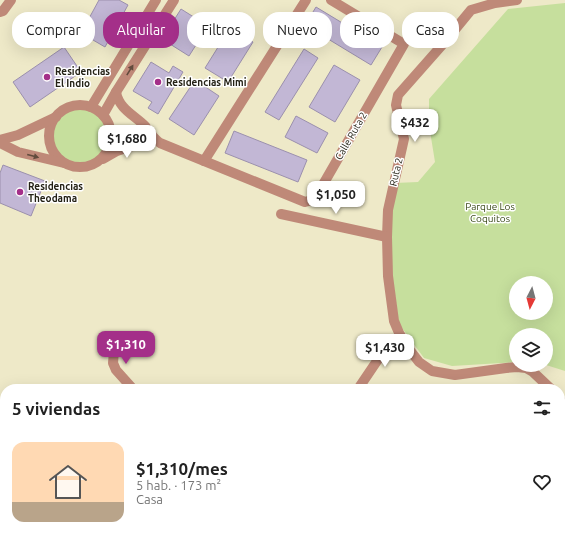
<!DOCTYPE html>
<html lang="es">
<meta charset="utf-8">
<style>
body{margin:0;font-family:Ubuntu,sans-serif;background:#f6f6f6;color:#222;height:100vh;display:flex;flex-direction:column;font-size:15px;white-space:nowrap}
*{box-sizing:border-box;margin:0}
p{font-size:13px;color:#767676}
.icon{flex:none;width:22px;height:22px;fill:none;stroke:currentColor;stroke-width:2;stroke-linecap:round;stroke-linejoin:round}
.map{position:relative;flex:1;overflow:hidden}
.details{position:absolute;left:0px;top:384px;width:565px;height:156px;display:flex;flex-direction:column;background:#fff;border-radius:16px 16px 0 0;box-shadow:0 4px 16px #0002}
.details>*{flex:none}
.hud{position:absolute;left:12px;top:12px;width:541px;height:36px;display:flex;gap:8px}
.needle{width:26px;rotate:186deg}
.buttons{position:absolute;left:509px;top:276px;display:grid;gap:8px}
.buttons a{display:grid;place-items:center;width:44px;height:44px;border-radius:50%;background:#fff;box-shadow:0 4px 16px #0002;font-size:20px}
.price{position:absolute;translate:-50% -34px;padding:0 9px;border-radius:8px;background:#fff;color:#222;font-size:13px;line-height:26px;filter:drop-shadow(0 1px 2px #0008)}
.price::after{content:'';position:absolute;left:50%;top:24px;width:12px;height:9px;margin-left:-6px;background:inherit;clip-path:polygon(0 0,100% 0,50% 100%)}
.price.on{background:#a42f89;color:#fff}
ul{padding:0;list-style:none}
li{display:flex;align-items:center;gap:12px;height:100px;padding:0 12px}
li span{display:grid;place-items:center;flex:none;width:112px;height:80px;border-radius:12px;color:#555}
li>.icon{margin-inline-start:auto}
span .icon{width:48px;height:48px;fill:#fffc;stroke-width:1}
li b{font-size:17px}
h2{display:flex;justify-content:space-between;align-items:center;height:48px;padding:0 12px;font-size:17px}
.pill{padding:0 14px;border-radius:16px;background:#fff;box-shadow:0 4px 16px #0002;font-size:14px;line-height:36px}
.pill.on{background:#a42f89;color:#fff}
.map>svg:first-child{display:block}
.green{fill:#c6df9d;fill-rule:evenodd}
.building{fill:#c2b7d5;stroke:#9b90ad}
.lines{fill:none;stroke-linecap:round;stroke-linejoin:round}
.street{stroke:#bf8978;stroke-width:10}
.oneway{fill:#624b3d}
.poi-dot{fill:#a42f89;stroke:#fff;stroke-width:1.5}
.labels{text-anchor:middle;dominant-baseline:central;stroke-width:3;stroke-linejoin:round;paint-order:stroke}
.poi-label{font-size:10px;font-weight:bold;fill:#242216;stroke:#fff;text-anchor:start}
.street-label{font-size:10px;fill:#242216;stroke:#fff}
.park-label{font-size:10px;fill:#364614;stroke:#fff}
</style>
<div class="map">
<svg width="565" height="540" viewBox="0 0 565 540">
<rect width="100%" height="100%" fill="#eee9c8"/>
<g class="green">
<path d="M 565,3 L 565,371 L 546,365 L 546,335 L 516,335 L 516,362 L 452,366 L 424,358 L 399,324 L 393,281 L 389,223 L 395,183 L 418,182 L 435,162 L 429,125 L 429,99 L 508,9 ZM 516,283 L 546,283 L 546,313 L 516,313 Z"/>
<path d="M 78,107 L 86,107 L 103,115 C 105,121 108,127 109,133 C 111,148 100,163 85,167 C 63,172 46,148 51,128 C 54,115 65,109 78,107 Z"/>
</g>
<g class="building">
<path d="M 99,0 L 119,0 L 128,5 L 105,47 L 81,33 Z"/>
<path d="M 316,7 L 382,47 L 371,65 L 305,25 Z"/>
<path d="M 181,9 L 208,26 L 189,56 L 162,39 Z"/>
<path d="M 230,28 L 253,42 L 228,82 L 205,68 Z"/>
<path d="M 64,47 L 81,72 L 30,107 L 13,82 Z"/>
<path d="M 304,49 L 318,58 L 279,120 L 265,112 Z"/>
<path d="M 151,62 L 169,73 L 173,66 L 183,72 L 158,114 L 148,108 L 152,102 L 133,91 Z"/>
<path d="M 334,65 L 360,80 L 335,122 L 309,107 Z"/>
<path d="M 195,80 L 219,96 L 194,135 L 169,119 Z"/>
<path d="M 296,116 L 328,133 L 317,153 L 285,137 Z"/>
<path d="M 234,131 L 307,160 L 298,182 L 225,153 Z"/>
<path d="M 3,165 L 45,181 L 31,216 L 0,203 L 0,173 Z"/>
</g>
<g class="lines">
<g class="street">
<path d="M 517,0 L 495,3 L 471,10 L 443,44 L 398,95 L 396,105 L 404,139 L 388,210 L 387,237 L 388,276 L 394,321 L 402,340 L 419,362 L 432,371 L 455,375 L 506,368 L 517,367 L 526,368 L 533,372 L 551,389"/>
<path d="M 0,12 L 3,11 L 11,0"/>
<path d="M 116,92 C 119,109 134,115 145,126 C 150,133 153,138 160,143 L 305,202 L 312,200 L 317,195 L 404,44 L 331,0"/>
<circle cx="80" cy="136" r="31"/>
<path d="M 91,107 L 156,0"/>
<path d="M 103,115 L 116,92 L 174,0"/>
<path d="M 0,140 L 18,135 L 56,117"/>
<path d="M 0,143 L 18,152 L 64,163"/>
<path d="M 103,159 L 117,151 L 153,139"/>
<path d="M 204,161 L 306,0"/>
<path d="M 281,214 L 387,237"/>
<path d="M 115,340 L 113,363 L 116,370 L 133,389"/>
<path d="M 358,389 L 381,355 L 401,336"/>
<path d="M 560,400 L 565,408"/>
<path d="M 560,420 L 565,416"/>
<path d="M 0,422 L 5,429"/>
<path d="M 0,501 L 5,505"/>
<path d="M 78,535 L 82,540"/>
<path d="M 26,540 L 28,535"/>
<path d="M 195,540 L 199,535"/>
</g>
</g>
<defs><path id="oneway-solid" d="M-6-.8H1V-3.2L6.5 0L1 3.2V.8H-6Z"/></defs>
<g class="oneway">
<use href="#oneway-solid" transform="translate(130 70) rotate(-58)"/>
<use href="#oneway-solid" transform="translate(33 156) rotate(15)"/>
</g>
<g class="poi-dot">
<circle cx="47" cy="77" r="4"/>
<circle cx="158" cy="82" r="4"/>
<circle cx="20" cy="192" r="4"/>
</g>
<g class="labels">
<g class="poi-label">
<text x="55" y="71">Residencias<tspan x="55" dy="12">El Indio</tspan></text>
<text x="166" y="82">Residencias Mimi</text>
<text x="28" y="186">Residencias<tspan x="28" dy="12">Theodama</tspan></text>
</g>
<g class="street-label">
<text transform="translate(351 136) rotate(-60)">Calle Ruta 2</text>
<text transform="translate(396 172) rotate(-77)">Ruta 2</text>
</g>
<g class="park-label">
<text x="490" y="206">Parque Los<tspan x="490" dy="12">Coquitos</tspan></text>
</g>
</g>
</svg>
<div class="buttons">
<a><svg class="needle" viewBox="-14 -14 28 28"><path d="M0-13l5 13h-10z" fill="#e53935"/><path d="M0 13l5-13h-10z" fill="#767676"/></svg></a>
<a><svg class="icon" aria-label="layers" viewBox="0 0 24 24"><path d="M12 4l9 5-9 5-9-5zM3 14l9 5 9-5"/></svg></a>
</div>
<b class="price" style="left:415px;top:143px">$432</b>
<b class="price" style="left:127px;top:159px">$1,680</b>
<b class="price" style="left:336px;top:215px">$1,050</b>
<b class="price on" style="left:126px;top:365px">$1,310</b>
<b class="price" style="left:385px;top:368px">$1,430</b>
<div class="hud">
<a class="pill">Comprar</a>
<a class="pill on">Alquilar</a>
<a class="pill">Filtros</a>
<a class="pill">Nuevo</a>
<a class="pill">Piso</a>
<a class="pill">Casa</a>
</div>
<section class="details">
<h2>5 viviendas<svg class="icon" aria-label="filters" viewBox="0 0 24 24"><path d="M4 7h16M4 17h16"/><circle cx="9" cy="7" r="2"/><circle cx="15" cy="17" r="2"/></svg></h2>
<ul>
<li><span style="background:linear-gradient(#ffd9b3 75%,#b9a48a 0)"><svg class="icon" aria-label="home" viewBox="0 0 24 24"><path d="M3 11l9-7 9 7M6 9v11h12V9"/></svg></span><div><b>$1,310/mes</b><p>5 hab. · 173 m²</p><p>Casa</p></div><svg class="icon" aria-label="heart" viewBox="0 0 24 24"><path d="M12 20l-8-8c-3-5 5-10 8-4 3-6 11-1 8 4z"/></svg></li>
</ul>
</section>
</div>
